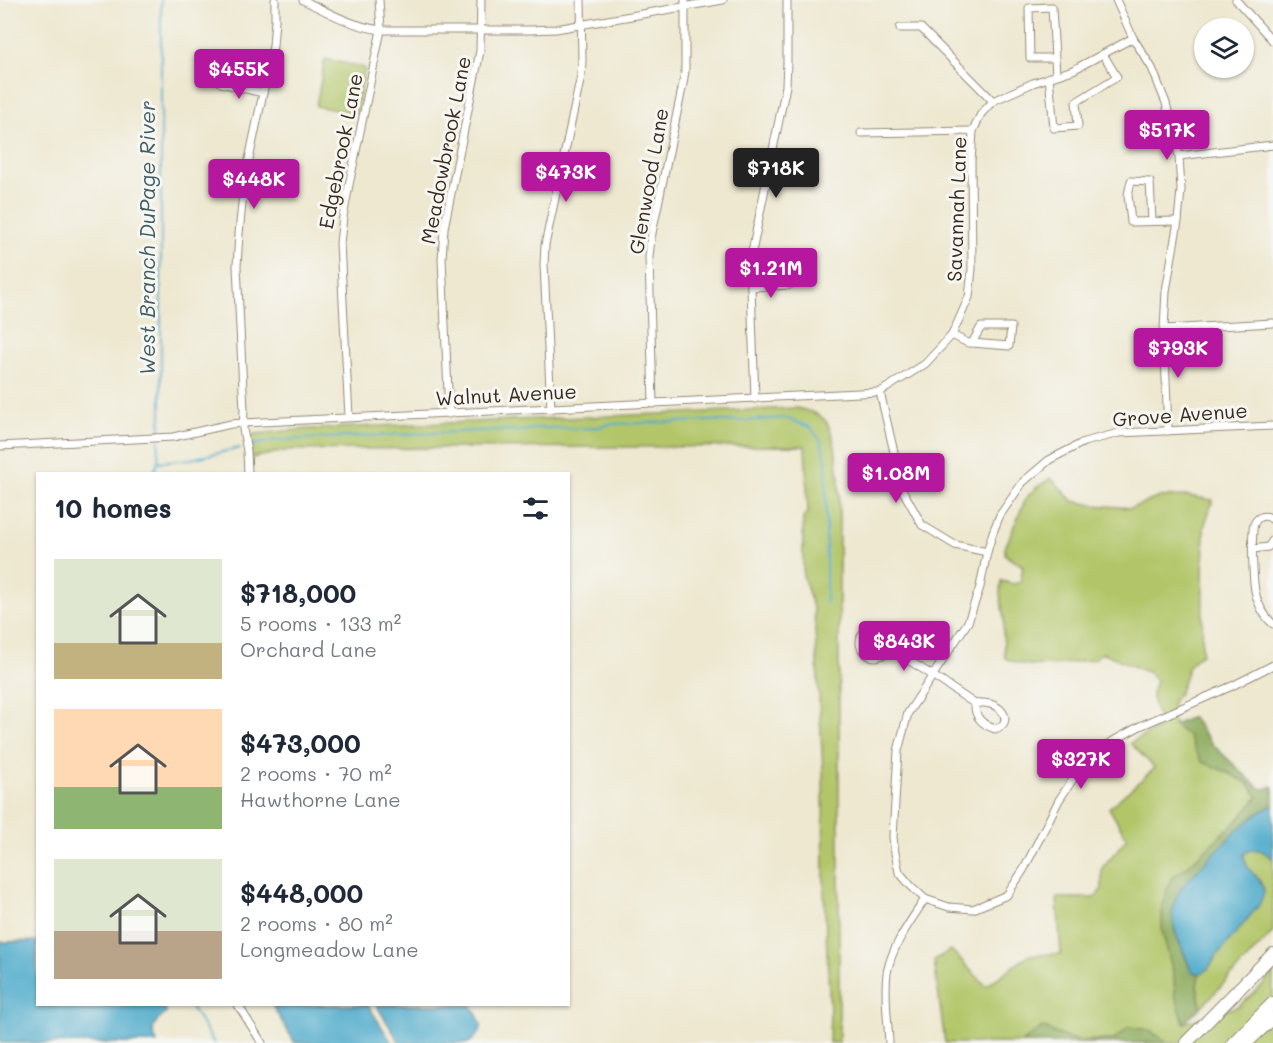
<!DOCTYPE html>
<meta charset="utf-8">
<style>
body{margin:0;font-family:Mali,sans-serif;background:#f2f2f3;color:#1f2937;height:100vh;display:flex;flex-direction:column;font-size:22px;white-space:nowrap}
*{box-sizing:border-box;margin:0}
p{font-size:20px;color:#747a83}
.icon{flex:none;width:33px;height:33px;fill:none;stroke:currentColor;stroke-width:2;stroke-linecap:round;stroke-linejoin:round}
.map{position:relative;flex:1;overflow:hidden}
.details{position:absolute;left:36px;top:472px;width:534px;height:534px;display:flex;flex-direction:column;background:#fff;border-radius:0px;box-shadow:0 2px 4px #0004}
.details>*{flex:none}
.fabs{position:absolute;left:1194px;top:18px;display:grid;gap:12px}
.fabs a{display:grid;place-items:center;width:60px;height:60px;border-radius:50%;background:#fff;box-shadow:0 2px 4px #0004;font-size:30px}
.price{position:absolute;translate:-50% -51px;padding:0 14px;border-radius:6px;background:#b5179e;color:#fff;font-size:20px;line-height:39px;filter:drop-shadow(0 2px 3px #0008)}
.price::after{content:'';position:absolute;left:50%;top:36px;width:18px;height:14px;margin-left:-9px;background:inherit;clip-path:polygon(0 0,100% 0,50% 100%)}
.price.selected{background:#222;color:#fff}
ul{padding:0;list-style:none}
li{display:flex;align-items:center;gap:18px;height:150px;padding:0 18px}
li span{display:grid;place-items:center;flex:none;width:168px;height:120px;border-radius:0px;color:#555}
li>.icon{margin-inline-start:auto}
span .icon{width:72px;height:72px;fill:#fffc;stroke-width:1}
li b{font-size:26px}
h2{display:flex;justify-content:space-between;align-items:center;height:72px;padding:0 18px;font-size:26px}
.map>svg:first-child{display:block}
.green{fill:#b2c669;stroke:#767844;stroke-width:1.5}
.forest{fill:#8dab5d;stroke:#646a3e;stroke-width:1.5}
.water{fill:#4daacb;stroke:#446a74;stroke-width:1.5}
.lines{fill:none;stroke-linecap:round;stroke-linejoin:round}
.stream{stroke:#4daacb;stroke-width:2}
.minor-casing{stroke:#948977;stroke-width:9}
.motorway-casing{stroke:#948977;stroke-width:14}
.minor{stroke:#fff;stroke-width:7}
.motorway{stroke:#fff;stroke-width:12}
.labels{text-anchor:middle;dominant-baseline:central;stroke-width:6;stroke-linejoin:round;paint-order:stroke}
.street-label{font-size:20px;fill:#3b2a1e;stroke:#f6f6f2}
.water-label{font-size:21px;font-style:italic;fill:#425d63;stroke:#f6f6f2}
</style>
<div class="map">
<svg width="1273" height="1043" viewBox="0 0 1273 1043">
<rect width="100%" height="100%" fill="#f6f6f2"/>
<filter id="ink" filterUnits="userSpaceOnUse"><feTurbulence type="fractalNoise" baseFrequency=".0167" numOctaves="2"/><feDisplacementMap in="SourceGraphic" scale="12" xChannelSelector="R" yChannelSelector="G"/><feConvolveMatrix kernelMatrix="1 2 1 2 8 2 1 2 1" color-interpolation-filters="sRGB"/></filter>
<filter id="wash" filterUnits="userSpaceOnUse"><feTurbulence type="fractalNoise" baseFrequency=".008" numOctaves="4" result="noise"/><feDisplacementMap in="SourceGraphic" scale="24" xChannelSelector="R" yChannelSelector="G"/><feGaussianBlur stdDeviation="1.35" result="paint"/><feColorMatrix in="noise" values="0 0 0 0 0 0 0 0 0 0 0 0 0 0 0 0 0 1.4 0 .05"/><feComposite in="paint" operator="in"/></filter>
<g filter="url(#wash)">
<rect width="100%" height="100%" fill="#eee8d0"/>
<g class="green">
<path d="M 325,59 L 365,68 L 356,114 L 316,106 Z"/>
<path d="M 796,408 C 806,410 815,412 823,418 C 835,430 837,460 839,477 L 839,1043 L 829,1043 L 830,1012 L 824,891 L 823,770 L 814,611 L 803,575 L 803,517 L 808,513 L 805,446 L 443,448 L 290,450 L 251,458 L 248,440 L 255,434 L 307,429 Z"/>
<path d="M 1051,478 L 1073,501 L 1094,505 L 1131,508 L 1160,497 L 1188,496 L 1213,500 L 1204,527 L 1202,654 C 1185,663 1187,678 1179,693 C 1177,696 1174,698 1173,701 C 1170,708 1173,717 1174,724 L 1189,737 L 1194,748 L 1229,773 L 1248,783 L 1258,797 C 1233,826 1203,857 1171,878 L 1162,931 L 1174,975 L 1175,994 L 1185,1023 L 1239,1006 L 1264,984 L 1273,971 L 1273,1043 L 1165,1043 L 1164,1041 L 1129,1027 L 1114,1040 L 1079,1041 L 1064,1037 L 1042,1027 L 1022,1043 L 945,1043 L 934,960 L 951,950 L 986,986 L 1029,955 L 1061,954 L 1057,898 L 1094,898 L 1102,889 L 1102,868 L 1127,838 L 1109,808 L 1155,768 L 1130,743 L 1161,727 L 1152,698 L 1152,693 L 1156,681 L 1151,674 L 1104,653 L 1098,655 L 1095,659 C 1066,663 1032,672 1005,658 L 1003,633 L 1004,620 L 1000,593 L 1001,581 L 1014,584 L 1020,582 L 1023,567 C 1017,559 1011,562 1005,554 L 1005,548 L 1026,498 L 1037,487 Z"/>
<path d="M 1255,849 L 1261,850 L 1273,859 L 1273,932 L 1201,1007 L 1197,985 L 1199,974 L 1205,971 L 1210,966 L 1263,886 C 1254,876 1244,867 1244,854 L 1248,851 Z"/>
</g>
<g class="forest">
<path d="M 1192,717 L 1213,745 L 1259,788 L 1265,789 L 1273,786 L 1273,805 L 1254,816 L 1243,826 L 1181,888 L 1174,930 L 1191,971 L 1199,974 L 1197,986 L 1201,1007 L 1184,1023 L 1175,994 L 1174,975 L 1162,931 L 1162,905 L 1171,878 L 1184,869 L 1239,819 L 1258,797 L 1248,783 L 1229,773 L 1202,762 L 1194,748 L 1189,737 L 1174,725 Z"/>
<path d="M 1042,1027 L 1064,1037 L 1079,1041 L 1114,1040 L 1129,1027 L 1149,1030 L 1165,1041 L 1165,1043 L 1022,1043 Z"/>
</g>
<g class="water">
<path d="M 1273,805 L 1273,859 C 1264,851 1255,845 1244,854 C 1244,872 1264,878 1264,891 C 1264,896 1261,901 1259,905 L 1215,958 C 1209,968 1204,978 1191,971 C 1179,934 1157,915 1189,879 C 1214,855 1242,820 1273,805 Z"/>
<path d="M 37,941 L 38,1005 L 163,1005 L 167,1012 C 154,1025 149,1024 157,1043 L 0,1043 L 0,942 Z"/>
<path d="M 272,1005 L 368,1005 L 392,1043 L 295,1043 Z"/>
<path d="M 376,1005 L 471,1005 C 481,1022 489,1030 468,1043 L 400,1043 Z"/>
</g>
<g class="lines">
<g class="stream">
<path d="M 159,435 L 161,416 L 161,0"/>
<path d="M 249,446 L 278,440 L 504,430 C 510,430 517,431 523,431 C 528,430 533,428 538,428 C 563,427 585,432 610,424 L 708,421 L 744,421 L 785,418 L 810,427 L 821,441 L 826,461 L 826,604"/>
<path d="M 158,462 L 191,459 L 240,448"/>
<path d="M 153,474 L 158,462 L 159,441"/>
<path d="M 190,1005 L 214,1043"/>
</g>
</g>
</g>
<g filter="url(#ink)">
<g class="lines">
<defs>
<g id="minor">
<path d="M 303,0 C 329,13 352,26 381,30 L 530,30 L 556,29 L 723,0"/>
<path d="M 1116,0 L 1133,38 L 1152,68 L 1166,103 L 1179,156 L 1181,190 L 1178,221 L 1166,291 L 1164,329 L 1168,431"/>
<path d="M 1236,0 L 1273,41"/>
<path d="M 900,28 L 921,28 L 993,101"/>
<path d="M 1054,58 L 1030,58 L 1029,8 L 1052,7 L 1056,75"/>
<path d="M 1049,77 L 1054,128 L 1078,126 L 1076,102 L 1117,77 L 1103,54"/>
<path d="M 221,83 L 263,93"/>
<path d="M 861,133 L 973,131"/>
<path d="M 1179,156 L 1273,145"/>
<path d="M 1152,221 L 1150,182 L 1131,181 L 1128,195 L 1131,222 L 1178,221"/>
<path d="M 751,287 L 790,285"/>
<path d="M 1164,329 L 1273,323"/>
<path d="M 952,335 L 968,343 L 972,343 L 1009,346 L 1011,327 L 981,327 L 972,343"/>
<path d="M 880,392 L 903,491 L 922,525 L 955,545 L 987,552"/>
<path d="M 755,399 L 751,287 L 752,252 L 786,86 L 787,62 L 787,0"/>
<path d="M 653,404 L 649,257 L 651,238 L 683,84 L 685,71 L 685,0"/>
<path d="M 551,409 L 544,265 L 545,245 L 581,76 L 582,61 L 581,0"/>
<path d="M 449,414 L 442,259 L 444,228 L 480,51 L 481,0"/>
<path d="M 349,417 L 340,243 L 343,217 L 349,185 L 381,30 L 379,0"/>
<path d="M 1273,426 L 1119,433 L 1084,442 L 1049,460 L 1023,482 L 1000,515 L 993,532 L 987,552 L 980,587 L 968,622 L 908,713 L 898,751 L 893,837 L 895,853 L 899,872 L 910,885 L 925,899 L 949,907 L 973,909 L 1007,895 L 1024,869 L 1059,800 L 1083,764 L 1113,741 L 1140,726 L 1232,686 L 1273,665"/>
<path d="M 0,446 L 173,437 L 231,424 L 244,423 L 880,392 L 925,364 L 952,335 L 969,297 L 972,269 L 971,162 L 973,131 L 981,114 L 993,101 L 1033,83 L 1073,70 L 1133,38"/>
<path d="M 248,474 L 247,451 L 243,429 L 244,410 L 237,266 L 239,234 L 244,183 L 273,46 L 275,20 L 275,0"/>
<path d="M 1273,520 C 1267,514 1258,515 1254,524 C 1251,535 1253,579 1255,591 C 1257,603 1264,616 1273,624"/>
<path d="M 1253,549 L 1268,547 L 1273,540"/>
<circle cx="875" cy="642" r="15"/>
<path d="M 889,648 L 932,675 L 975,704 C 999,698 1017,722 995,729 C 983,725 974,717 975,704"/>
<path d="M 238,1005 L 262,1043"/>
<path d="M 889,1043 C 888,1020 884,996 887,973 C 892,946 910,922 925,899"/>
</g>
<g id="motorway">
<path d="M 1186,1043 L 1273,954"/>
<path d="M 1233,1043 L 1273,1003"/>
<path d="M 1246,1043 L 1273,1018"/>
</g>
</defs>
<use href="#minor" class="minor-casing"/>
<use href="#motorway" class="motorway-casing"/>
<use href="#minor" class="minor"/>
<use href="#motorway" class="motorway"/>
</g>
</g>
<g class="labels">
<g class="street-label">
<text transform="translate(445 150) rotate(-79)">Meadowbrook Lane</text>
<text transform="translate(340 151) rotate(-79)">Edgebrook Lane</text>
<text transform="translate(648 181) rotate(-80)">Glenwood Lane</text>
<text transform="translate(956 209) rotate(-88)">Savannah Lane</text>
<text transform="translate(506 394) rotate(-3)">Walnut Avenue</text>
<text transform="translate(1180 414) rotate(-4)">Grove Avenue</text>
</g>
<g class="water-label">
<text transform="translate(146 238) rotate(-90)">West Branch DuPage River</text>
</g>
</g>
</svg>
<div class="fabs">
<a><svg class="icon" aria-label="layers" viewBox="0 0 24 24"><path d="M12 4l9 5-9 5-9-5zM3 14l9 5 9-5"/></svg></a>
</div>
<b class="price" style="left:239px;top:100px">$455K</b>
<b class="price" style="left:1167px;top:161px">$517K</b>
<b class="price selected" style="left:776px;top:199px">$718K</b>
<b class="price" style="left:566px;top:203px">$473K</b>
<b class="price" style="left:254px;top:210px">$448K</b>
<b class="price" style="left:771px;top:299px">$1.21M</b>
<b class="price" style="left:1178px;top:379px">$793K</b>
<b class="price" style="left:896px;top:504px">$1.08M</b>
<b class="price" style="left:904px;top:672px">$843K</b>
<b class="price" style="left:1081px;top:790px">$327K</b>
<section class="details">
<h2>10 homes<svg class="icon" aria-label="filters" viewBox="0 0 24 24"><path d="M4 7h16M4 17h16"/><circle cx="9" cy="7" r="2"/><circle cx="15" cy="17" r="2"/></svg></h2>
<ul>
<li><span style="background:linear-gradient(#dfe7d0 70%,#c2b280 0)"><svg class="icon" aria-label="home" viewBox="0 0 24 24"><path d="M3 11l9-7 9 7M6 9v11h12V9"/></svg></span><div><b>$718,000</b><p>5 rooms · 133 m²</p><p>Orchard Lane</p></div></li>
<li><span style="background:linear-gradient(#ffd9b3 65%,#8fb573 0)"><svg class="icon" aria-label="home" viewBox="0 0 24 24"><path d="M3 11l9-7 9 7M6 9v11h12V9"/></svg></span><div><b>$473,000</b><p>2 rooms · 70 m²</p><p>Hawthorne Lane</p></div></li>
<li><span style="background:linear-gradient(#dfe7d0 60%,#b9a48a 0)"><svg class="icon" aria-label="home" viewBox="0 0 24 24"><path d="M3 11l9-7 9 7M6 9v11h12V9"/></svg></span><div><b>$448,000</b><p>2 rooms · 80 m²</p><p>Longmeadow Lane</p></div></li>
</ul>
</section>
</div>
